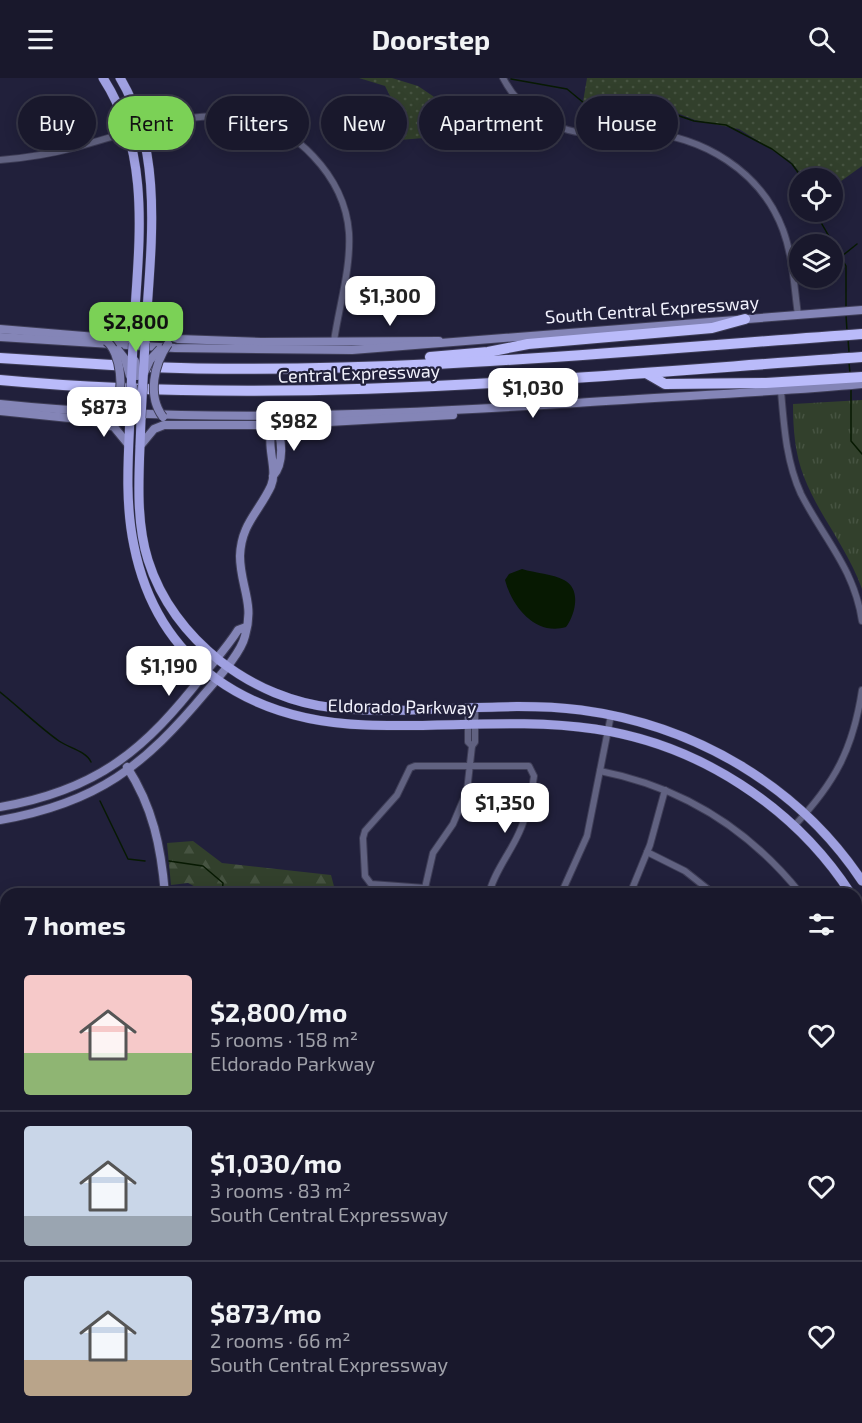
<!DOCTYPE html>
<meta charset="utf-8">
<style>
body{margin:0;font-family:"Exo 2",sans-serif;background:#222134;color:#f1f3f6;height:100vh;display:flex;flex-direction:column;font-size:22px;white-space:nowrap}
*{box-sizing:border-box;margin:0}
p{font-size:20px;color:#9fa0a9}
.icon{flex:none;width:33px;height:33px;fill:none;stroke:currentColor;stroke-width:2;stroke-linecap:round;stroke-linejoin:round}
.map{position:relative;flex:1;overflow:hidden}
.sheet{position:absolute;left:0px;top:810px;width:862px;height:536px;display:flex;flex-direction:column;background:#19182c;border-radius:18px 18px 0 0;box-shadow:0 3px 15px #0003,0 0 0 2px #373748}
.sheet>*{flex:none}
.top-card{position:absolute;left:18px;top:18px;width:826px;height:54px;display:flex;gap:12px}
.tools{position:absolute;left:789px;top:90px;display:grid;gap:12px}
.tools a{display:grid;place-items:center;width:54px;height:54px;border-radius:50%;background:#19182c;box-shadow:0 3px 15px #0003,0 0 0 2px #373748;font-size:30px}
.price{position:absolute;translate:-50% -51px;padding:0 14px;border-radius:12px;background:#fff;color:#222;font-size:20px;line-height:39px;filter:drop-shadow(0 2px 3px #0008)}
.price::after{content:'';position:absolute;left:50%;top:36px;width:18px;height:14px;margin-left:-9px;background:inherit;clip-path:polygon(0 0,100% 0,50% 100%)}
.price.active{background:#7bd156;color:#111}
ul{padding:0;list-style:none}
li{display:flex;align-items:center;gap:18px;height:150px;padding:0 24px}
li+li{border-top:2px solid #373748}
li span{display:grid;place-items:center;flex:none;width:168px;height:120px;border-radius:6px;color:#555}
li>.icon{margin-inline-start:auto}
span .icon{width:72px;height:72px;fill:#fffc;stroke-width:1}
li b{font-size:26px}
h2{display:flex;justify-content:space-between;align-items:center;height:72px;padding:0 24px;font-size:26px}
.pill{padding:0 21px;border-radius:27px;background:#19182c;box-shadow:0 3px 15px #0003,0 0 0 2px #373748;font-size:21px;line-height:54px}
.pill.active{background:#7bd156;color:#111}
header{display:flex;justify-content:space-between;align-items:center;height:78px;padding:0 24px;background:#19182c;font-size:27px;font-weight:700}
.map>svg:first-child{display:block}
.grass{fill:url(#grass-dots)}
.forest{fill:url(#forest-firs)}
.park{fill:url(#park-tufts)}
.water{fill:#071902}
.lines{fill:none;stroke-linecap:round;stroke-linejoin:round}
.stream{stroke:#071902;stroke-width:1.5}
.street-casing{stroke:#3e3d56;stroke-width:8}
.secondary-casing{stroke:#3e3d56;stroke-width:10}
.primary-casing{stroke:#3e3d56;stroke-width:10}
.highway-casing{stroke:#3e3d56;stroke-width:12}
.street{stroke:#616281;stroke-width:6}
.secondary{stroke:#8485b7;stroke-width:8}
.primary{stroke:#9fa0e1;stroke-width:9}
.highway{stroke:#babbfa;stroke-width:10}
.secondary-bridge-casing{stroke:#3e3d56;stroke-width:10;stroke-linecap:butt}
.primary-bridge-casing{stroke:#3e3d56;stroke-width:10;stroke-linecap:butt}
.secondary-bridge{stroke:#8485b7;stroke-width:8}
.primary-bridge{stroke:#9fa0e1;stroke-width:9}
.labels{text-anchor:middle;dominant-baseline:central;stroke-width:4.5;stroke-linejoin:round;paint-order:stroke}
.street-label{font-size:18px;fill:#f2f2fd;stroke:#21203b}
</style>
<header><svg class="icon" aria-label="menu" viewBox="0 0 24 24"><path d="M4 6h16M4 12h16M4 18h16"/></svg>Doorstep<svg class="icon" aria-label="search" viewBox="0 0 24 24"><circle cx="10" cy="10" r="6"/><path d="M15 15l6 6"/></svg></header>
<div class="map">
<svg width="862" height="1345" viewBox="0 0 862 1345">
<defs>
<pattern id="grass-dots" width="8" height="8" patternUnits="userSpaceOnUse" patternTransform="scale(1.5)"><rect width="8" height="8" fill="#32402c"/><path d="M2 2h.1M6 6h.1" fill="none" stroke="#465341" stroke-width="1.8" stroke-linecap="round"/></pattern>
<pattern id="forest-firs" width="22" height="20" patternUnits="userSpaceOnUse" patternTransform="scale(1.5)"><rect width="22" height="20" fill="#32402c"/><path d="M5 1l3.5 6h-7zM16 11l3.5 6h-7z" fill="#465341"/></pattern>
<pattern id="park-tufts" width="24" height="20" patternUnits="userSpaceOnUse" patternTransform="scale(1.5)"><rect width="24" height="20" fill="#32402c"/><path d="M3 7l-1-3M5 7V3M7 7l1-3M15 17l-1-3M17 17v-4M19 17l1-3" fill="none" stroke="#465341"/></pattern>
</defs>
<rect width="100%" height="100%" fill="#21203b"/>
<g class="grass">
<path d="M 359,0 L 392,0 L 418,8 L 458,35 L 498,46 L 494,54 L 400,62 L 397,32 L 385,8 Z"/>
<path d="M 587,0 L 862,0 L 862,88 L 837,106 L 833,105 L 832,100 L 803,98 L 790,83 L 739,51 L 695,42 L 659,28 L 599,34 L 583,24 Z"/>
<path d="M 862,982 L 862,1053 L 857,1054 L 857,983 Z"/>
<path d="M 862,1191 L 862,1332 L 857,1336 L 856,1192 Z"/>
<path d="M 0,1207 L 6,1208 L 6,1264 L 0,1263 Z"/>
<path d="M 526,1340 L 851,1340 L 843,1345 L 520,1345 Z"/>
</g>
<path class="forest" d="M 193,763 L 222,785 L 331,797 L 336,816 L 209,816 L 188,805 L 171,807 L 167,765 Z"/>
<path class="park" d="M 862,322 L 862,511 C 847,469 819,438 804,399 C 795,376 793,351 793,326 Z"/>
<g class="water">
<path d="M 522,491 C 535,495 553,496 564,502 C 582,511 575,537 566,549 C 536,558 512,529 505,502 L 509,496 Z"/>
<path d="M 862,1235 L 862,1284 L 857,1295 L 857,1239 Z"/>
</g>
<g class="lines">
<g class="stream">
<path d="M 511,1 L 567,11 L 596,35 L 656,30 L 694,43 L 726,47 L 772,71 L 792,86 L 802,100"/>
<path d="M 815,134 L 846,188 L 846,229"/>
<path d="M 842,178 L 857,166"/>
<path d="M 846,237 L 847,253"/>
<path d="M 848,261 L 849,274"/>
<path d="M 849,285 L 850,295"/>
<path d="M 851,312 L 851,363 L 862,376"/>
<path d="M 0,614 C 20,630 38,648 59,663 C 69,670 86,673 91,684"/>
<path d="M 100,723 L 128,781 L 145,783"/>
<path d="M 169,783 L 203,788 L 223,805 L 222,816"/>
<path d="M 637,1345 L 640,1340"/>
<path d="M 850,1345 L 862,1335"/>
</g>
<defs>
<g id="street">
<path d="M 503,0 C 521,35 557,55 596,56 C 611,56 626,54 641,54 C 703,58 761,93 783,152 C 793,179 794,208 798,237"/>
<path d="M 0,82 C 26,80 51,76 77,69 C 154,48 247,7 313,78 C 333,99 347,126 349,155 C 351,191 339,228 334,263"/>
<path d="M 781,313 C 784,348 786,383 801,416 C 824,461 854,490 862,543"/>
<path d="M 468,631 L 468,664 L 472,668 L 475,664 L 475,631"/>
<path d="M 600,693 C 682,709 749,751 801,816"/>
<path d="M 794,748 C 835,705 853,671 862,612"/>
<path d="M 647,774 L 685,793 L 714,816"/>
<path d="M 425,810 L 433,775 L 453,746 L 467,713 L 472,668"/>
<path d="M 441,816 L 425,810 L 371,806 L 365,798 L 363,760 L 365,753 L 397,717 L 410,690 L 415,688 L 529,688 L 534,698 C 531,720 526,742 516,761 C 507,779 493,797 489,816"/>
<path d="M 561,816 L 587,758 L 611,637"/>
<path d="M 630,816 L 650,767 L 665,712"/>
<path d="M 856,919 L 862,940"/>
<path d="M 0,1025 L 6,1031"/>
<path d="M 0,1057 L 6,1050"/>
<path d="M 0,1067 L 6,1071"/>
<path d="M 856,1090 L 862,1090"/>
<path d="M 0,1169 L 6,1170"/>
<path d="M 373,1340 L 401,1345"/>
<path d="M 412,1345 L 412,1340"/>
<path d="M 440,1345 L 464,1340"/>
</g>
<g id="secondary">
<path d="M 148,235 L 156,253 L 178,261 L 261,264 L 439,263"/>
<path d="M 0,251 L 96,259 L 117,255 L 134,238"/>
<path d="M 0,259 L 175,270 L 352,272 L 862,232"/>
<path d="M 0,326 C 191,346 385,337 576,325 C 672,318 767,315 862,306"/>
<path d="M 114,332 L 131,313"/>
<path d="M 0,333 L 89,342 L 103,339"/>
<path d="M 92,343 L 114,349 L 128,366"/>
<path d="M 140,368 L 154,351 L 164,347 L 275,347 L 453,337"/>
<path d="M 127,689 C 153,729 161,769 165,816"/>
<path d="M 0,729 C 98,712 145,672 204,596 C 216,581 228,568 238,552 L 246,549"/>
<path d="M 0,742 C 98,725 144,688 206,614 C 218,600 241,575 245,558 C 255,525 240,508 240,478 C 241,446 259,434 271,408 C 279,389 263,365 275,347 C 283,360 284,386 273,398"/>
<path d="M 224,1340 L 225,1345"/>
<path d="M 233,1340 L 234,1345"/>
</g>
<g id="primary">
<path d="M 103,0 C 155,80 137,175 133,265"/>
<path d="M 120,0 C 167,78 149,179 145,265"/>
<path d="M 130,339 C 128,382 125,426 134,468 C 158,587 251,643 366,647 C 442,650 519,640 595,651 C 698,666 794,728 851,816"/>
<path d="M 141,340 C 140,385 134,438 148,482 C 173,562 253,622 335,630 C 416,638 499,622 581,632 C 694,647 798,707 862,803"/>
<path d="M 856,825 L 862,834"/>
<path d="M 0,1340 L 6,1345"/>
</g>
<g id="highway">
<path d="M 430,279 L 488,274 L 528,266 L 712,250 L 745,241"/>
<path d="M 0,280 L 128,288"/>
<path d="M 147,289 C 386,298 624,273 862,256"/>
<path d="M 646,295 L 665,306 L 766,305 L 862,299"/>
<path d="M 0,302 C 288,329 575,299 862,279"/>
</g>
</defs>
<use href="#street" class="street-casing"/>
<use href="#secondary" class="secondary-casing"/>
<use href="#primary" class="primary-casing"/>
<use href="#highway" class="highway-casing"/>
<use href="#street" class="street"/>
<use href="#secondary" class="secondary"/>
<use href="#primary" class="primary"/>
<use href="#highway" class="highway"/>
<defs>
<g id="secondary-bridge">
<path d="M 118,272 L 125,281 L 130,298"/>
<path d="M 135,283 L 137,298"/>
<path d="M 144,295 L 150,282 L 160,271"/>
<path d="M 133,308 L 140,336"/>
<path d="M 103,339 C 107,337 112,334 115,330 C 125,316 121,273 106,263"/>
<path d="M 163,339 C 147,318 154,286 168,266"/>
</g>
<g id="primary-bridge">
<path d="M 131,313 L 133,265"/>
<path d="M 130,339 L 130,327"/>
<path d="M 141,340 L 145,265"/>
</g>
</defs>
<use href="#secondary-bridge" class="secondary-bridge-casing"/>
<use href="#primary-bridge" class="primary-bridge-casing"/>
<use href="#secondary-bridge" class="secondary-bridge"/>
<use href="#primary-bridge" class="primary-bridge"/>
</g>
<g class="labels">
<g class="street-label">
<text transform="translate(652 231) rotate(-4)">South Central Expressway</text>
<text transform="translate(359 295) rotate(-2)">Central Expressway</text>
<text transform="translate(402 628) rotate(1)">Eldorado Parkway</text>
</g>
</g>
</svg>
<div class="tools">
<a><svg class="icon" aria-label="locate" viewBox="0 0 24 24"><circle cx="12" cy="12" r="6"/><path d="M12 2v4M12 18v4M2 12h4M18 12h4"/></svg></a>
<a><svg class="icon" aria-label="layers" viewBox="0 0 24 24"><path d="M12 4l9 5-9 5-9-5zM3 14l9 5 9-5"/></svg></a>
</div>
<b class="price" style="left:390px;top:249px">$1,300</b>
<b class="price active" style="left:136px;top:275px">$2,800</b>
<b class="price" style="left:533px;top:341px">$1,030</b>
<b class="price" style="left:104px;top:360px">$873</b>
<b class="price" style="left:294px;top:374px">$982</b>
<b class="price" style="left:169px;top:619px">$1,190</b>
<b class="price" style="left:505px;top:756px">$1,350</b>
<div class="top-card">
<a class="pill">Buy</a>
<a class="pill active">Rent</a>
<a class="pill">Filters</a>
<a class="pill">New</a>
<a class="pill">Apartment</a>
<a class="pill">House</a>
</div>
<section class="sheet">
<h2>7 homes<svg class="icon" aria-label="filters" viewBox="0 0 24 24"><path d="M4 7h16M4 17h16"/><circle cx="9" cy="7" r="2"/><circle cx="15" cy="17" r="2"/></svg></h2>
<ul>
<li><span style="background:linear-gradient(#f6c9c9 65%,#8fb573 0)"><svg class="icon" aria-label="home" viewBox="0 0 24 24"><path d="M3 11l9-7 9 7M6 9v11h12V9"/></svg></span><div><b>$2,800/mo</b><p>5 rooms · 158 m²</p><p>Eldorado Parkway</p></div><svg class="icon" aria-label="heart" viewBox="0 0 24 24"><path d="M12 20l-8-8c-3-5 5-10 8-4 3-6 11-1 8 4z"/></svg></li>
<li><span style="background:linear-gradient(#c9d6e8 75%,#9aa5b1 0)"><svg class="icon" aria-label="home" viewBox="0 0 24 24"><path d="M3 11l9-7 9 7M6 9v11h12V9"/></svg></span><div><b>$1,030/mo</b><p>3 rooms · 83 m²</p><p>South Central Expressway</p></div><svg class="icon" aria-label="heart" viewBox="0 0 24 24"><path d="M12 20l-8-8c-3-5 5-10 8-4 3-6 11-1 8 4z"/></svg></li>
<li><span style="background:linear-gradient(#c9d6e8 70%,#b9a48a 0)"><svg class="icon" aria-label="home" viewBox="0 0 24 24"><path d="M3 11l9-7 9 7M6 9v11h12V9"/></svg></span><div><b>$873/mo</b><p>2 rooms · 66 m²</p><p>South Central Expressway</p></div><svg class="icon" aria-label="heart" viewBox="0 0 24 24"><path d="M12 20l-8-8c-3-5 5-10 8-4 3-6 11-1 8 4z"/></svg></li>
</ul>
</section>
</div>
